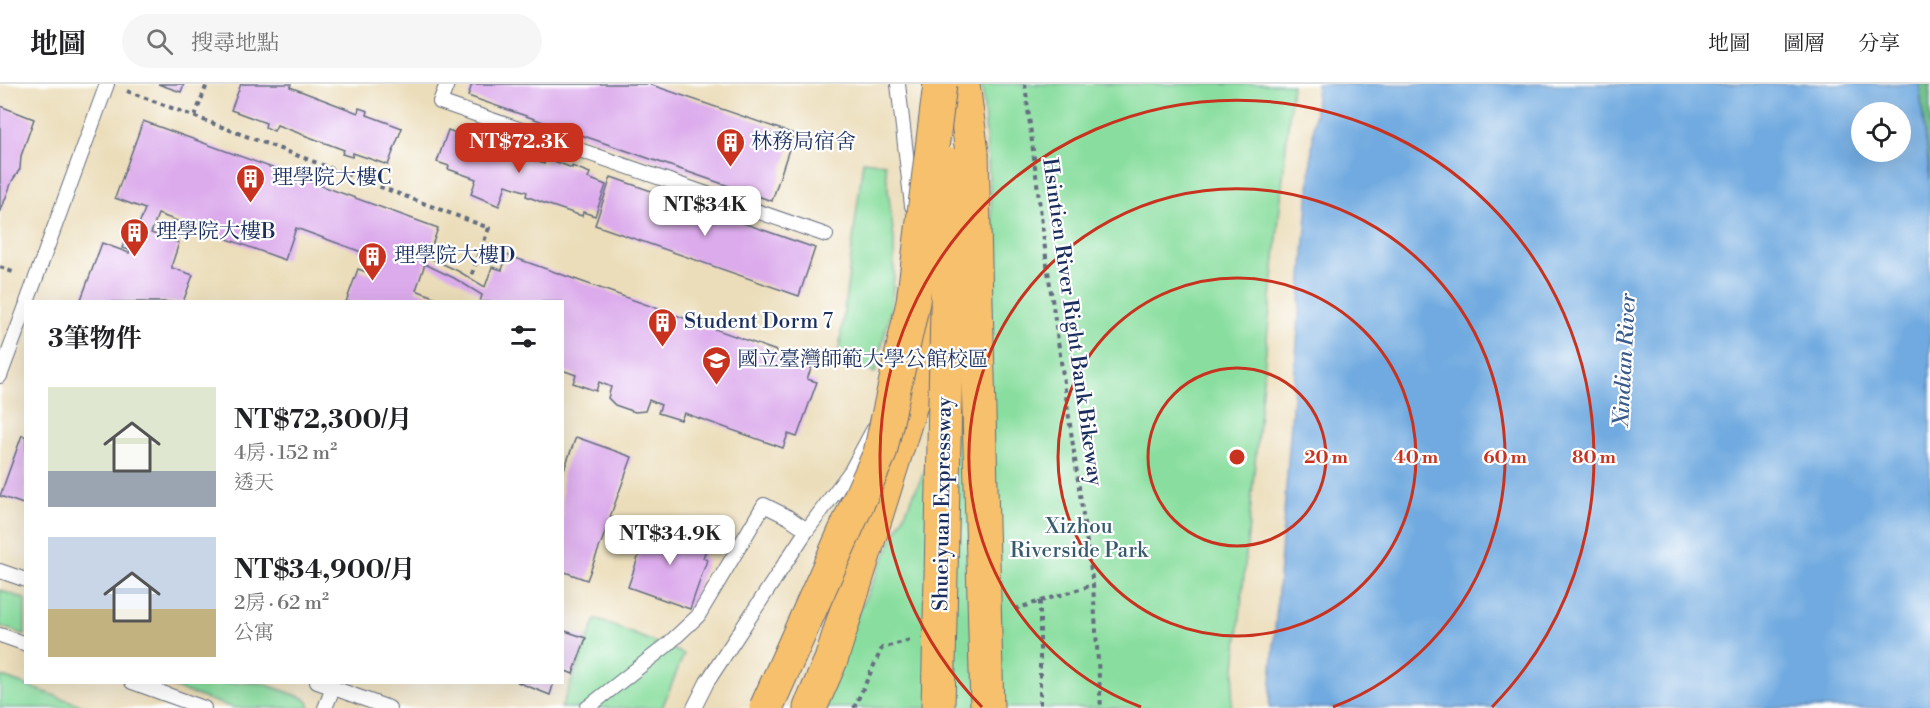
<!DOCTYPE html>
<html lang="zh-TW">
<meta charset="utf-8">
<style>
body{margin:0;font-family:"Libre Bodoni","Noto Serif TC",serif;background:#f6f6f6;color:#202124;height:100vh;display:flex;flex-direction:column;font-size:22px;white-space:nowrap}
*{box-sizing:border-box;margin:0}
p{font-size:20px;color:#757577}
.icon{flex:none;width:33px;height:33px;fill:none;stroke:currentColor;stroke-width:2;stroke-linecap:round;stroke-linejoin:round}
.map{position:relative;flex:1;overflow:hidden}
.sheet{position:absolute;left:24px;top:216px;width:540px;height:384px;display:flex;flex-direction:column;background:#fff;border-radius:0px;box-shadow:0 6px 24px #0002}
.sheet>*{flex:none}
.buttons{position:absolute;left:1851px;top:18px;display:grid;gap:12px}
.buttons a{display:grid;place-items:center;width:60px;height:60px;border-radius:50%;background:#fff;box-shadow:0 6px 24px #0002;font-size:30px}
.price{position:absolute;translate:-50% -51px;padding:0 14px;border-radius:12px;background:#fff;color:#222;font-size:20px;line-height:39px;filter:drop-shadow(0 2px 3px #0008)}
.price::after{content:'';position:absolute;left:50%;top:36px;width:18px;height:14px;margin-left:-9px;background:inherit;clip-path:polygon(0 0,100% 0,50% 100%)}
.price.on{background:#c8321e;color:#fff}
ul{padding:0;list-style:none}
li{display:flex;align-items:center;gap:18px;height:150px;padding:0 24px}
li span{display:grid;place-items:center;flex:none;width:168px;height:120px;border-radius:0px;color:#555}
li>.icon{margin-inline-start:auto}
span .icon{width:72px;height:72px;fill:#fffc;stroke-width:1}
li b{font-size:26px}
h2{display:flex;justify-content:space-between;align-items:center;height:72px;padding:0 24px;font-size:26px}
header{display:flex;align-items:center;gap:36px;box-sizing:border-box;height:84px;padding:0 30px;background:#fff;border-bottom:2px solid #e0e0e0}
header strong{font-size:28px}
nav{display:flex;gap:33px;margin-inline-start:auto;font-size:21px}
.search{width:420px;height:54px;background:#f6f6f6;display:flex;align-items:center;gap:15px;box-sizing:border-box;padding:0 21px;border-radius:33px;color:#757577;font-size:22px}
.map>svg:first-child{display:block}
.green{fill:#89de9f;stroke:#52867e;stroke-width:1.5}
.forest{fill:#6ebd86;stroke:#447672;stroke-width:1.5}
.water{fill:#71aae0;stroke:#466c9f;stroke-width:1.5;fill-rule:evenodd}
.building{fill:#dcabec}
.lines{fill:none;stroke-linecap:round;stroke-linejoin:round}
.service-casing{stroke:#646c7e;stroke-width:16}
.trunk-casing{stroke:#646c7e;stroke-width:35}
.path{stroke:#646c7e;stroke-width:4;stroke-dasharray:4.5 4.5;stroke-linecap:butt}
.service{stroke:#fff;stroke-width:14}
.trunk{stroke:#f7c06c;stroke-width:33}
.trunk-bridge-casing{stroke:#646c7e;stroke-width:35;stroke-linecap:butt}
.trunk-bridge{stroke:#f7c06c;stroke-width:33}
.ring{fill:none;stroke:#c8321e;stroke-width:3}
.labels{text-anchor:middle;dominant-baseline:central;stroke-width:4.5;stroke-linejoin:round;paint-order:stroke}
.poi-label{font-size:21px;fill:#1b2f5e;stroke:#fff;text-anchor:start}
.street-label{font-size:21px;fill:#1b2f5e;stroke:#fff}
.park-label{font-size:21px;fill:#365b6e;stroke:#fff}
.water-label{font-size:22px;font-style:italic;fill:#395a8c;stroke:#fff}
.centre{fill:#c8321e;stroke:#fff;stroke-width:3}
.ring-label{font-size:18px;text-anchor:middle;font-weight:bold;fill:#c8321e;stroke:#fff;stroke-width:4.5;stroke-linejoin:round;paint-order:stroke}
</style>
<header>
<strong>地圖</strong>
<div class="search"><svg class="icon" aria-label="search" viewBox="0 0 24 24"><circle cx="10" cy="10" r="6"/><path d="M15 15l6 6"/></svg>搜尋地點</div>
<nav><a>地圖</a><a>圖層</a><a>分享</a></nav>
</header>
<div class="map">
<svg width="1930" height="624" viewBox="0 0 1930 624">
<rect width="100%" height="100%" fill="#fff"/>
<filter id="ink" filterUnits="userSpaceOnUse"><feTurbulence type="fractalNoise" baseFrequency=".0167" numOctaves="2"/><feDisplacementMap in="SourceGraphic" scale="12" xChannelSelector="R" yChannelSelector="G"/><feConvolveMatrix kernelMatrix="1 2 1 2 8 2 1 2 1" color-interpolation-filters="sRGB"/></filter>
<filter id="wash" filterUnits="userSpaceOnUse"><feTurbulence type="fractalNoise" baseFrequency=".008" numOctaves="4" result="noise"/><feDisplacementMap in="SourceGraphic" scale="24" xChannelSelector="R" yChannelSelector="G"/><feGaussianBlur stdDeviation="1.35" result="paint"/><feColorMatrix in="noise" values="0 0 0 0 0 0 0 0 0 0 0 0 0 0 0 0 0 1.4 0 .05"/><feComposite in="paint" operator="in"/></filter>
<g filter="url(#wash)">
<rect width="100%" height="100%" fill="#ebddb9"/>
<g class="green">
<path d="M 982,0 L 1292,0 L 1231,624 L 814,624 L 946,341 L 993,145 Z"/>
<path d="M 863,77 L 885,80 L 894,155 L 894,191 L 891,225 L 875,289 L 838,274 Z"/>
<path d="M 0,506 L 25,515 L 25,551 L 0,542 Z"/>
<path d="M 596,535 L 684,570 L 662,624 L 561,624 Z"/>
<path d="M 0,592 L 89,624 L 0,624 Z"/>
<path d="M 161,599 L 261,599 L 304,614 L 308,618 L 310,624 L 233,624 Z"/>
</g>
<path class="forest" d="M 1919,0 L 1930,0 L 1930,94 Z"/>
<path class="water" d="M 1317,0 L 1919,0 L 1930,94 L 1930,624 L 1269,624 ZM 1862,28 L 1900,28 L 1900,68 L 1862,68 Z"/>
<g id="blocks">
<g class="building">
<path d="M 158,0 L 184,0 L 181,8 Z"/>
<path d="M 241,0 L 291,0 L 290,3 L 358,29 L 359,24 L 368,27 L 367,31 L 402,44 L 388,81 L 353,69 L 352,73 L 342,70 L 344,66 L 277,41 L 274,47 L 265,43 L 266,39 L 231,26 Z"/>
<path d="M 472,0 L 649,0 L 794,50 L 772,117 L 468,12 Z"/>
<path d="M 0,22 L 34,35 L 21,72 L 20,85 L 12,97 L 0,129 Z"/>
<path d="M 143,37 L 438,144 L 428,173 L 458,187 L 485,203 L 492,183 L 502,186 L 507,171 L 813,280 L 807,295 L 817,298 L 797,353 L 788,350 L 783,364 L 684,329 L 681,336 L 658,329 L 661,321 L 649,316 L 645,327 L 635,328 L 615,321 L 608,314 L 611,303 L 599,298 L 596,307 L 573,299 L 576,291 L 562,286 L 562,218 L 480,218 L 482,211 L 454,194 L 425,180 L 416,206 L 447,218 L 346,218 L 358,185 L 372,190 L 378,174 L 296,144 L 285,176 L 158,130 L 151,149 L 179,159 L 172,180 L 172,184 L 193,191 L 183,218 L 80,218 L 102,159 L 129,169 L 130,166 L 122,164 L 130,142 L 137,145 L 145,125 L 115,114 Z"/>
<path d="M 448,46 L 464,52 L 466,46 L 485,53 L 485,55 L 514,63 L 512,68 L 544,80 L 546,74 L 572,84 L 572,82 L 590,89 L 588,94 L 606,101 L 595,132 L 583,128 L 582,132 L 549,121 L 526,112 L 527,108 L 506,101 L 499,122 L 471,110 L 476,95 L 448,85 L 449,82 L 437,78 Z"/>
<path d="M 611,93 L 815,164 L 799,212 L 595,141 Z"/>
<path d="M 22,351 L 26,353 L 26,421 L 0,412 Z"/>
<path d="M 576,353 L 632,373 L 610,433 L 634,441 L 629,454 L 606,446 L 587,496 L 562,487 L 562,391 Z"/>
<path d="M 654,440 L 679,449 L 682,442 L 689,445 L 686,452 L 708,460 L 703,474 L 707,476 L 690,525 L 628,503 L 645,453 L 649,455 Z"/>
<path d="M 562,546 L 586,554 L 573,590 L 566,587 L 563,596 Z"/>
<path d="M 517,598 L 554,598 L 550,611 Z"/>
</g>
</g>
</g>
<g filter="url(#ink)">
<use href="#blocks" fill-opacity="0" stroke="#646c7e" stroke-width="1.5"/>
<g class="lines">
<defs>
<g id="service">
<path d="M 447,0 L 440,18 L 826,151"/>
<path d="M 898,0 L 912,122"/>
<path d="M 27,218 L 107,0"/>
<path d="M 0,292 L 26,222"/>
<path d="M 0,487 L 26,496"/>
<path d="M 0,551 L 26,560"/>
<path d="M 132,598 L 204,624"/>
<path d="M 317,598 L 389,624"/>
<path d="M 325,624 L 333,604"/>
<path d="M 587,624 L 666,562 L 698,532 L 764,421 L 788,433 L 807,446"/>
<path d="M 694,624 L 707,598 L 807,446 L 851,387 L 873,346"/>
</g>
<g id="trunk">
<path d="M 963,0 L 972,69 L 969,98"/>
<path d="M 810,624 L 831,576 L 943,218"/>
</g>
</defs>
<use href="#service" class="service-casing"/>
<use href="#trunk" class="trunk-casing"/>
<g class="path">
<path d="M 1025,0 L 1046,173 L 1093,501 L 1101,624"/>
<path d="M 127,7 L 489,144 L 470,195"/>
<path d="M 195,32 L 207,0"/>
<path d="M 0,183 L 15,189"/>
<path d="M 1040,517 L 1040,624"/>
<path d="M 1015,525 L 1093,501"/>
<path d="M 854,624 L 882,564 L 910,556"/>
</g>
<use href="#service" class="service"/>
<use href="#trunk" class="trunk"/>
<defs>
<g id="trunk-bridge">
<path d="M 972,69 L 987,624"/>
<path d="M 766,624 L 880,369 L 913,218 L 940,0"/>
<path d="M 938,624 L 949,138 L 948,80"/>
</g>
</defs>
<use href="#trunk-bridge" class="trunk-bridge-casing"/>
<use href="#trunk-bridge" class="trunk-bridge"/>
</g>
</g>
<g class="ring">
<circle cx="1237" cy="373" r="89"/>
<circle cx="1237" cy="373" r="179"/>
<path d="M1141 623A268 268 0 1 1 1333 623"/>
<path d="M982 623A357 357 0 1 1 1492 623"/>
</g>
<defs>
<symbol id="building-pin" viewBox="-11 -11 22 30"><path d="M0 17L-7.5 6A9.5 9.5 0 1 1 7.5 6Z" fill="#c8321e" stroke="#fff"/><path d="M-4-6H4V6H1V3H-1V6H-4ZM-2.5-4.3h1.7v1.8h-1.7ZM.8-4.3h1.7v1.8H.8ZM-2.5-1h1.7V.8h-1.7ZM.8-1h1.7V.8H.8Z" fill="#fff"/></symbol>
<symbol id="university-pin" viewBox="-11 -11 22 30"><path d="M0 17L-7.5 6A9.5 9.5 0 1 1 7.5 6Z" fill="#c8321e" stroke="#fff"/><path d="M0-5L7-2L0 1L-7-2ZM-4 1L0 2.5L4 1V4Q0 6-4 4Z" fill="#fff"/></symbol>
</defs>
<g fill-rule="evenodd">
<use href="#building-pin" x="714" y="42" width="33" height="45"/>
<use href="#building-pin" x="234" y="78" width="33" height="45"/>
<use href="#building-pin" x="118" y="132" width="33" height="45"/>
<use href="#building-pin" x="356" y="156" width="33" height="45"/>
<use href="#building-pin" x="646" y="222" width="33" height="45"/>
<use href="#university-pin" x="700" y="260" width="33" height="45"/>
</g>
<g class="labels">
<g class="poi-label">
<text x="751" y="58">林務局宿舍</text>
<text x="272" y="94">理學院大樓C</text>
<text x="156" y="148">理學院大樓B</text>
<text x="394" y="172">理學院大樓D</text>
<text x="684" y="238">Student Dorm 7</text>
<text x="737" y="276">國立臺灣師範大學公館校區</text>
</g>
<g class="street-label">
<text transform="translate(1072 238) rotate(82)">Hsintien River Right Bank Bikeway</text>
<text transform="translate(943 420) rotate(-89)">Shueiyuan Expressway</text>
</g>
<g class="park-label">
<text x="1079" y="443">Xizhou<tspan x="1079" dy="24">Riverside Park</tspan></text>
</g>
<g class="water-label">
<text transform="translate(1625 276) rotate(-87)">Xindian River</text>
</g>
</g>
<circle cx="1237" cy="373" r="9" class="centre"/>
<g class="ring-label">
<text x="1326" y="379">20 m</text>
<text x="1416" y="379">40 m</text>
<text x="1505" y="379">60 m</text>
<text x="1594" y="379">80 m</text>
</g>
</svg>
<div class="buttons">
<a><svg class="icon" aria-label="locate" viewBox="0 0 24 24"><circle cx="12" cy="12" r="6"/><path d="M12 2v4M12 18v4M2 12h4M18 12h4"/></svg></a>
</div>
<b class="price on" style="left:519px;top:90px">NT$72.3K</b>
<b class="price" style="left:705px;top:153px">NT$34K</b>
<b class="price" style="left:670px;top:482px">NT$34.9K</b>
<section class="sheet">
<h2>3筆物件<svg class="icon" aria-label="filters" viewBox="0 0 24 24"><path d="M4 7h16M4 17h16"/><circle cx="9" cy="7" r="2"/><circle cx="15" cy="17" r="2"/></svg></h2>
<ul>
<li><span style="background:linear-gradient(#dfe7d0 70%,#9aa5b1 0)"><svg class="icon" aria-label="home" viewBox="0 0 24 24"><path d="M3 11l9-7 9 7M6 9v11h12V9"/></svg></span><div><b>NT$72,300/月</b><p>4房 · 152 m²</p><p>透天</p></div></li>
<li><span style="background:linear-gradient(#c9d6e8 60%,#c2b280 0)"><svg class="icon" aria-label="home" viewBox="0 0 24 24"><path d="M3 11l9-7 9 7M6 9v11h12V9"/></svg></span><div><b>NT$34,900/月</b><p>2房 · 62 m²</p><p>公寓</p></div></li>
</ul>
</section>
</div>
